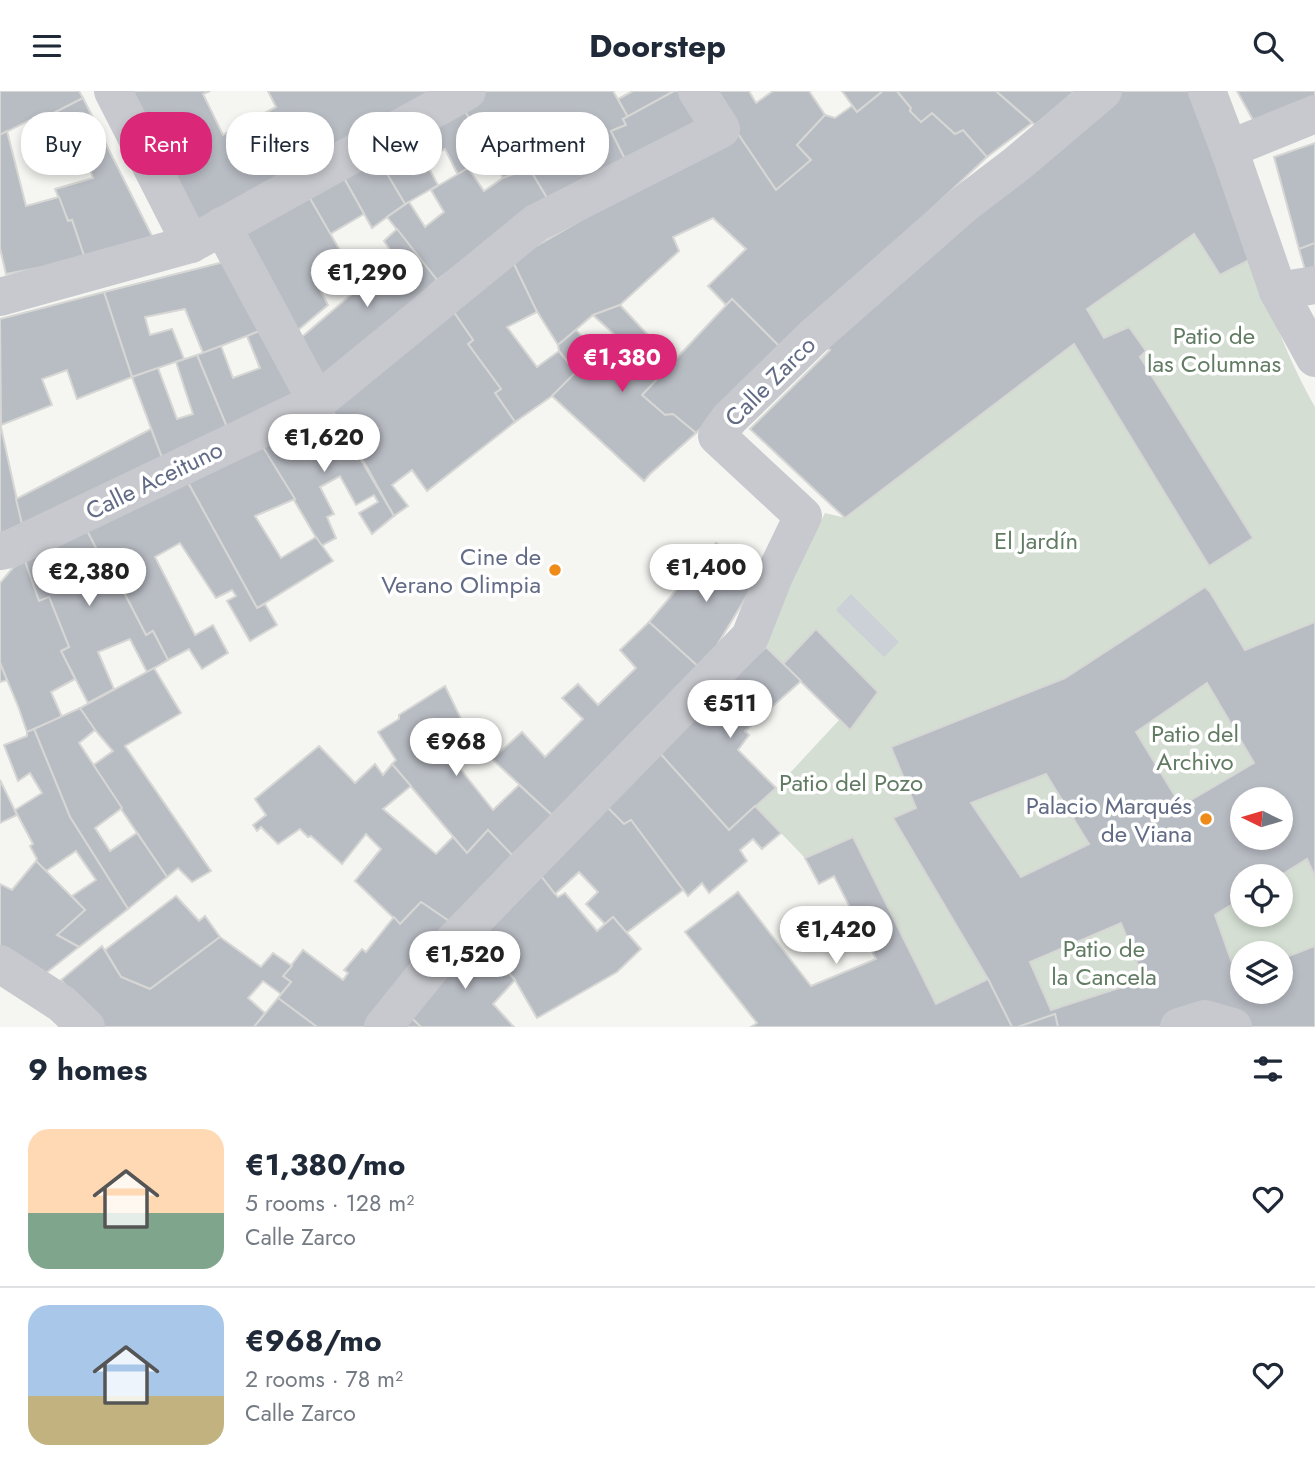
<!DOCTYPE html>
<meta charset="utf-8">
<style>
body{margin:0;font-family:Jost,sans-serif;background:#f2f2f3;color:#1f2937;height:100vh;display:flex;flex-direction:column;font-size:26px;white-space:nowrap}
*{box-sizing:border-box;margin:0}
p{font-size:23px;color:#747a83}
.icon{flex:none;width:38px;height:38px;fill:none;stroke:currentColor;stroke-width:2;stroke-linecap:round;stroke-linejoin:round}
.map{position:relative;height:936px;overflow:hidden}
.drawer{display:flex;flex-direction:column;background:#fff;flex:1}
.drawer>*{flex:none}
.banner{position:absolute;left:21px;top:21px;width:700px;height:63px;display:flex;gap:14px}
.needle{width:46px;rotate:275deg}
.controls{position:absolute;left:1230px;top:696px;display:grid;gap:14px}
.controls a{display:grid;place-items:center;width:63px;height:63px;border-radius:50%;background:#fff;box-shadow:0 4px 10px #0003;font-size:35px}
.price{position:absolute;translate:-50% -60px;padding:0 16px;border-radius:24px;background:#fff;color:#222;font-size:23px;line-height:46px;filter:drop-shadow(0 2px 4px #0008)}
.price::after{content:'';position:absolute;left:50%;top:42px;width:21px;height:16px;margin-left:-10px;background:inherit;clip-path:polygon(0 0,100% 0,50% 100%)}
.price.active{background:#db2777;color:#fff}
ul{padding:0;list-style:none}
li{display:flex;align-items:center;gap:21px;height:175px;padding:0 28px}
li+li{border-top:2px solid #e0e1e3}
li span{display:grid;place-items:center;flex:none;width:196px;height:140px;border-radius:21px;color:#555}
li>.icon{margin-inline-start:auto}
span .icon{width:84px;height:84px;fill:#fffc;stroke-width:1}
li b{font-size:30px}
h2{display:flex;justify-content:space-between;align-items:center;height:84px;padding:0 28px;font-size:30px}
.tag{padding:0 24px;border-radius:28px;background:#fff;box-shadow:0 4px 10px #0003;font-size:24px;line-height:63px}
.tag.active{background:#db2777;color:#fff}
header{display:flex;justify-content:space-between;align-items:center;height:91px;padding:0 28px;background:#fff;font-size:32px;font-weight:700}
.map>svg:first-child{display:block}
.green{fill:#d4ded2}
.water{fill:#ccd0d7}
.building{fill:#b8bcc3;stroke:#d6d7d4;stroke-width:2;fill-rule:evenodd}
.lines{fill:none;stroke-linecap:round;stroke-linejoin:round}
.minor{stroke:#c8c9ce;stroke-width:38}
.poi-dot{fill:#ef8b18;stroke:#fff;stroke-width:2.5}
.labels{text-anchor:middle;dominant-baseline:central;stroke-width:7;stroke-linejoin:round;paint-order:stroke}
.park-label{font-size:24px;fill:#627c64;stroke:#fff}
.street-label{font-size:24px;fill:#626b85;stroke:#fff}
.poi-label{font-size:24px;fill:#626b85;stroke:#fff;text-anchor:end}
</style>
<header><svg class="icon" aria-label="menu" viewBox="0 0 24 24"><path d="M4 6h16M4 12h16M4 18h16"/></svg>Doorstep<svg class="icon" aria-label="search" viewBox="0 0 24 24"><circle cx="10" cy="10" r="6"/><path d="M15 15l6 6"/></svg></header>
<div class="map">
<svg width="1315" height="936" viewBox="0 0 1315 936">
<rect width="100%" height="100%" fill="#f5f6f2"/>
<g class="green">
<path d="M 1194,143 L 1220,183 L 1253,167 C 1270,219 1288,269 1315,316 L 1315,531 L 1245,559 L 1210,501 L 1205,496 L 916,717 L 894,726 L 988,888 L 936,913 L 853,747 L 805,767 L 755,715 L 776,697 L 840,628 L 850,638 L 878,601 L 816,538 L 783,573 L 759,547 L 825,422 L 846,427 L 1074,253 L 1209,474 L 1253,447 L 1140,266 L 1146,260 L 1129,237 L 1104,247 L 1087,218 Z"/>
<path d="M 1207,592 L 1254,672 L 1181,715 L 1136,641 Z"/>
<path d="M 1046,683 L 1089,753 L 1021,786 L 971,712 Z"/>
<path d="M 1307,768 L 1315,786 L 1315,855 L 1281,868 L 1281,863 L 1242,863 L 1242,883 L 1237,886 L 1215,824 L 1242,807 L 1242,824 L 1281,824 L 1281,786 L 1278,786 Z"/>
<path d="M 1121,832 L 1144,889 L 1051,919 L 1030,871 Z"/>
</g>
<path class="water" d="M 851,503 L 899,551 L 884,566 L 836,519 Z"/>
<g class="building">
<path d="M 0,0 L 79,0 L 83,7 L 32,33 L 30,29 L 0,44 Z"/>
<path d="M 124,0 L 210,0 L 203,3 L 223,44 L 276,16 L 268,0 L 450,0 L 198,130 Z"/>
<path d="M 481,0 L 613,0 L 628,26 L 623,28 L 626,34 L 611,40 L 628,74 L 547,107 L 529,77 L 503,87 L 460,11 Z"/>
<path d="M 633,0 L 674,0 L 628,26 L 618,8 Z"/>
<path d="M 674,0 L 686,0 L 704,36 L 628,74 L 611,40 L 626,34 L 623,28 Z"/>
<path d="M 716,0 L 749,0 L 756,12 L 773,0 L 809,0 L 825,24 L 797,54 L 811,69 L 776,99 L 736,40 Z"/>
<path d="M 842,0 L 883,0 L 857,21 Z"/>
<path d="M 883,0 L 897,0 L 911,17 L 910,20 L 921,31 L 932,22 L 955,43 L 963,39 L 987,66 L 782,258 L 732,208 L 726,214 L 708,195 L 746,158 L 713,127 L 673,146 L 679,160 L 620,214 L 593,224 L 558,254 L 535,217 L 512,169 L 736,40 L 776,99 L 811,69 L 797,54 L 825,24 L 835,27 L 852,15 L 857,21 Z"/>
<path d="M 897,0 L 996,0 L 1032,32 L 987,66 L 963,39 L 955,43 L 932,22 L 921,31 L 910,20 L 911,17 Z"/>
<path d="M 996,0 L 1075,0 L 1035,34 Z"/>
<path d="M 1118,0 L 1192,0 L 1253,167 L 1220,184 L 1194,143 L 1087,218 L 1104,247 L 1129,236 L 1146,260 L 1140,266 L 1253,447 L 1209,475 L 1074,253 L 845,427 L 750,338 L 830,259 L 822,252 Z"/>
<path d="M 1237,0 L 1315,0 L 1315,6 L 1253,29 Z"/>
<path d="M 83,7 L 154,149 L 85,168 L 72,129 L 68,130 L 55,98 L 93,87 L 82,56 L 44,68 L 32,33 Z"/>
<path d="M 460,11 L 490,65 L 458,84 L 445,58 L 425,70 L 438,94 L 405,113 L 374,61 Z"/>
<path d="M 7,40 L 26,115 L 59,106 L 68,130 L 72,129 L 85,168 L 6,183 L 0,157 L 0,44 Z"/>
<path d="M 1315,52 L 1315,152 L 1299,158 L 1274,66 Z"/>
<path d="M 374,61 L 405,113 L 372,137 L 340,80 Z"/>
<path d="M 468,77 L 484,100 L 503,87 L 529,77 L 547,107 L 437,189 L 387,126 L 409,111 L 425,136 L 444,121 L 431,99 Z"/>
<path d="M 340,80 L 364,123 L 330,143 L 308,104 Z"/>
<path d="M 308,104 L 342,163 L 311,182 L 328,214 L 291,245 L 238,146 Z"/>
<path d="M 397,138 L 437,189 L 320,292 L 296,251 L 395,166 L 384,150 Z"/>
<path d="M 1315,152 L 1315,181 L 1306,182 L 1299,158 Z"/>
<path d="M 512,169 L 537,221 L 507,236 L 537,276 L 559,260 L 576,281 L 552,305 L 515,331 L 495,302 L 501,298 L 468,253 L 473,249 L 451,217 Z"/>
<path d="M 224,171 L 262,239 L 203,262 L 185,218 L 145,226 L 150,244 L 172,238 L 184,268 L 132,286 L 104,201 Z"/>
<path d="M 104,201 L 132,286 L 77,308 L 67,279 L 42,288 L 52,314 L 1,334 L 0,228 Z"/>
<path d="M 732,208 L 782,258 L 696,342 L 673,323 L 665,324 L 642,304 Z"/>
<path d="M 620,214 L 673,271 L 642,304 L 665,324 L 673,323 L 696,342 L 650,383 L 644,390 L 552,305 L 576,281 L 559,260 L 558,254 L 576,239 L 598,262 L 616,245 L 593,224 Z"/>
<path d="M 451,217 L 473,249 L 468,253 L 501,298 L 495,302 L 515,331 L 427,400 L 412,379 L 392,394 L 408,415 L 394,425 L 343,333 L 325,312 Z"/>
<path d="M 262,239 L 302,309 L 229,341 L 197,264 L 221,255 L 233,287 L 260,277 L 247,245 Z"/>
<path d="M 197,264 L 229,341 L 164,372 L 132,286 L 158,277 L 177,328 L 193,323 L 176,271 Z"/>
<path d="M 334,323 L 394,425 L 372,443 L 359,422 L 378,411 L 374,404 L 356,414 L 340,385 L 320,396 L 334,423 L 327,426 L 336,447 L 321,455 L 261,353 Z"/>
<path d="M 0,332 L 24,441 L 0,451 Z"/>
<path d="M 151,338 L 164,372 L 24,441 L 16,408 Z"/>
<path d="M 261,353 L 295,408 L 255,425 L 281,467 L 316,446 L 333,470 L 257,517 L 186,388 Z"/>
<path d="M 186,388 L 257,517 L 265,513 L 277,534 L 250,550 L 227,510 L 236,505 L 232,499 L 216,507 L 180,452 L 155,466 L 195,544 L 213,534 L 228,562 L 202,578 L 189,558 L 168,569 L 153,540 L 146,544 L 104,463 L 100,465 L 83,432 Z"/>
<path d="M 83,432 L 100,465 L 104,463 L 146,544 L 153,540 L 168,569 L 147,581 L 130,548 L 98,561 L 114,598 L 88,612 L 61,560 L 69,556 L 49,506 L 39,510 L 23,465 Z"/>
<path d="M 716,452 L 760,483 L 702,579 L 649,531 Z"/>
<path d="M 23,465 L 39,510 L 49,506 L 69,556 L 61,560 L 75,588 L 51,601 L 62,626 L 27,641 L 18,615 L 0,572 L 0,492 Z"/>
<path d="M 1205,496 L 1210,501 L 1245,559 L 1315,531 L 1315,786 L 1307,768 L 1278,786 L 1242,786 L 1242,807 L 1215,824 L 1237,886 L 1242,883 L 1242,901 L 1281,901 L 1281,868 L 1315,855 L 1315,936 L 1058,936 L 1055,923 L 1018,936 L 1012,936 L 988,888 L 893,727 L 916,717 L 891,656 L 1065,587 ZM 1207,592 L 1254,672 L 1181,715 L 1136,641 ZM 1046,683 L 1089,753 L 1021,786 L 971,712 ZM 1242,709 L 1281,709 L 1281,747 L 1242,747 ZM 1121,832 L 1144,889 L 1051,919 L 1030,871 Z"/>
<path d="M 649,531 L 702,579 L 553,725 L 492,668 L 522,641 L 545,666 L 583,628 L 562,607 L 578,593 L 598,614 L 636,577 L 620,559 Z"/>
<path d="M 816,538 L 878,601 L 850,639 L 783,573 Z"/>
<path d="M 766,556 L 801,590 L 745,640 L 749,644 L 738,659 L 776,697 L 729,739 L 657,659 Z"/>
<path d="M 0,572 L 7,589 L 0,591 Z"/>
<path d="M 154,577 L 181,622 L 125,655 L 211,780 L 192,791 L 178,777 L 167,786 L 92,675 L 113,660 L 95,639 L 80,617 Z"/>
<path d="M 445,595 L 463,632 L 469,640 L 446,660 L 493,719 L 519,694 L 553,725 L 512,764 L 488,739 L 467,762 L 392,673 L 396,669 L 378,641 L 399,628 L 399,624 Z"/>
<path d="M 80,617 L 95,639 L 79,652 L 122,717 L 95,737 L 110,760 L 137,742 L 167,786 L 128,818 L 70,726 L 34,638 Z"/>
<path d="M 34,638 L 70,726 L 128,818 L 79,856 L 57,844 L 85,819 L 72,805 L 96,789 L 76,760 L 46,780 L 36,770 L 37,768 L 30,755 L 33,753 L 15,719 L 42,702 L 30,682 L 18,690 L 4,654 L 27,645 L 27,641 Z"/>
<path d="M 319,655 L 355,692 L 375,673 L 383,684 L 392,673 L 411,695 L 383,718 L 436,763 L 453,746 L 467,762 L 488,739 L 512,764 L 449,830 L 421,811 L 400,833 L 355,790 L 381,758 L 366,743 L 342,773 L 311,745 L 308,746 L 300,738 L 278,753 L 261,736 L 257,740 L 253,734 L 266,724 L 255,708 Z"/>
<path d="M 657,659 L 729,739 L 755,715 L 781,742 L 762,758 L 753,748 L 740,759 L 747,770 L 709,802 L 702,792 L 688,805 L 631,729 L 624,733 L 603,712 Z"/>
<path d="M 0,689 L 17,724 L 0,732 Z"/>
<path d="M 603,712 L 624,733 L 631,729 L 683,799 L 626,842 L 613,826 L 605,833 L 586,813 L 598,801 L 579,781 L 555,803 L 534,776 Z"/>
<path d="M 853,746 L 936,913 L 988,888 L 1012,936 L 751,936 L 757,932 L 685,841 L 738,801 L 811,895 L 876,868 L 834,785 L 819,793 L 805,767 Z"/>
<path d="M 36,770 L 85,819 L 57,844 L 79,856 L 46,882 L 0,855 L 0,793 L 12,799 Z"/>
<path d="M 534,776 L 555,803 L 558,806 L 565,802 L 597,840 L 613,826 L 641,858 L 617,881 L 537,927 L 515,889 L 472,841 Z"/>
<path d="M 176,805 L 199,830 L 205,825 L 220,846 L 150,898 L 121,886 L 105,859 Z"/>
<path d="M 421,811 L 449,830 L 374,936 L 317,936 L 278,907 L 291,891 L 283,885 L 303,859 L 343,889 L 348,882 L 344,879 L 362,858 L 366,861 L 394,826 L 400,833 Z"/>
<path d="M 472,841 L 515,889 L 493,913 L 514,936 L 421,936 L 406,922 Z"/>
<path d="M 220,846 L 261,876 L 273,862 L 292,875 L 283,885 L 291,891 L 281,903 L 263,890 L 248,907 L 265,922 L 254,936 L 103,936 L 61,889 L 102,855 L 121,886 L 150,898 Z"/>
<path d="M 278,907 L 317,936 L 254,936 Z"/>
<path d="M 406,922 L 421,936 L 396,936 Z"/>
<path d="M 1055,923 L 1058,936 L 1018,936 Z"/>
</g>
<g class="lines">
<g class="minor">
<path d="M 113,0 L 191,153"/>
<path d="M 1207,0 L 1229,58 L 1278,200 L 1315,267"/>
<path d="M 1229,58 L 1315,23"/>
<path d="M 222,135 L 317,311"/>
<path d="M 1278,200 L 1315,194"/>
<path d="M 0,206 L 191,153 L 467,0"/>
<path d="M 0,460 L 10,458 L 317,311 L 536,132 L 721,38 L 697,0"/>
<path d="M 0,873 L 62,913 L 86,936"/>
<path d="M 383,936 L 445,859 L 750,546 L 774,485 L 803,425 L 717,345 L 729,328 L 813,246 L 963,114 L 1018,72 L 1103,0"/>
<path d="M 1179,936 L 1205,928 L 1233,936"/>
</g>
</g>
<g class="poi-dot">
<circle cx="555" cy="479" r="7"/>
<circle cx="1206" cy="728" r="7"/>
</g>
<g class="labels">
<g class="park-label">
<text x="1214" y="244">Patio de<tspan x="1214" dy="28">las Columnas</tspan></text>
<text x="1036" y="449">El Jardín</text>
<text x="1195" y="642">Patio del<tspan x="1195" dy="28">Archivo</tspan></text>
<text x="851" y="691">Patio del Pozo</text>
<text x="1104" y="857">Patio de<tspan x="1104" dy="28">la Cancela</tspan></text>
</g>
<g class="street-label">
<text transform="translate(770 290) rotate(-45)">Calle Zarco</text>
<text transform="translate(154 389) rotate(-26)">Calle Aceituno</text>
</g>
<g class="poi-label">
<text x="541" y="465">Cine de<tspan x="541" dy="28">Verano Olimpia</tspan></text>
<text x="1192" y="714">Palacio Marqués<tspan x="1192" dy="28">de Viana</tspan></text>
</g>
</g>
</svg>
<div class="controls">
<a><svg class="needle" viewBox="-14 -14 28 28"><path d="M0-13l5 13h-10z" fill="#e53935"/><path d="M0 13l5-13h-10z" fill="#747a83"/></svg></a>
<a><svg class="icon" aria-label="locate" viewBox="0 0 24 24"><circle cx="12" cy="12" r="6"/><path d="M12 2v4M12 18v4M2 12h4M18 12h4"/></svg></a>
<a><svg class="icon" aria-label="layers" viewBox="0 0 24 24"><path d="M12 4l9 5-9 5-9-5zM3 14l9 5 9-5"/></svg></a>
</div>
<b class="price" style="left:367px;top:218px">€1,290</b>
<b class="price active" style="left:622px;top:303px">€1,380</b>
<b class="price" style="left:324px;top:383px">€1,620</b>
<b class="price" style="left:706px;top:513px">€1,400</b>
<b class="price" style="left:89px;top:517px">€2,380</b>
<b class="price" style="left:730px;top:649px">€511</b>
<b class="price" style="left:456px;top:687px">€968</b>
<b class="price" style="left:836px;top:875px">€1,420</b>
<b class="price" style="left:465px;top:900px">€1,520</b>
<div class="banner">
<a class="tag">Buy</a>
<a class="tag active">Rent</a>
<a class="tag">Filters</a>
<a class="tag">New</a>
<a class="tag">Apartment</a>
</div>
</div>
<section class="drawer">
<h2>9 homes<svg class="icon" aria-label="filters" viewBox="0 0 24 24"><path d="M4 7h16M4 17h16"/><circle cx="9" cy="7" r="2"/><circle cx="15" cy="17" r="2"/></svg></h2>
<ul>
<li><span style="background:linear-gradient(#ffd9b3 60%,#7fa58c 0)"><svg class="icon" aria-label="home" viewBox="0 0 24 24"><path d="M3 11l9-7 9 7M6 9v11h12V9"/></svg></span><div><b>€1,380/mo</b><p>5 rooms · 128 m²</p><p>Calle Zarco</p></div><svg class="icon" aria-label="heart" viewBox="0 0 24 24"><path d="M12 20l-8-8c-3-5 5-10 8-4 3-6 11-1 8 4z"/></svg></li>
<li><span style="background:linear-gradient(#a9c7e8 65%,#c2b280 0)"><svg class="icon" aria-label="home" viewBox="0 0 24 24"><path d="M3 11l9-7 9 7M6 9v11h12V9"/></svg></span><div><b>€968/mo</b><p>2 rooms · 78 m²</p><p>Calle Zarco</p></div><svg class="icon" aria-label="heart" viewBox="0 0 24 24"><path d="M12 20l-8-8c-3-5 5-10 8-4 3-6 11-1 8 4z"/></svg></li>
</ul>
</section>
